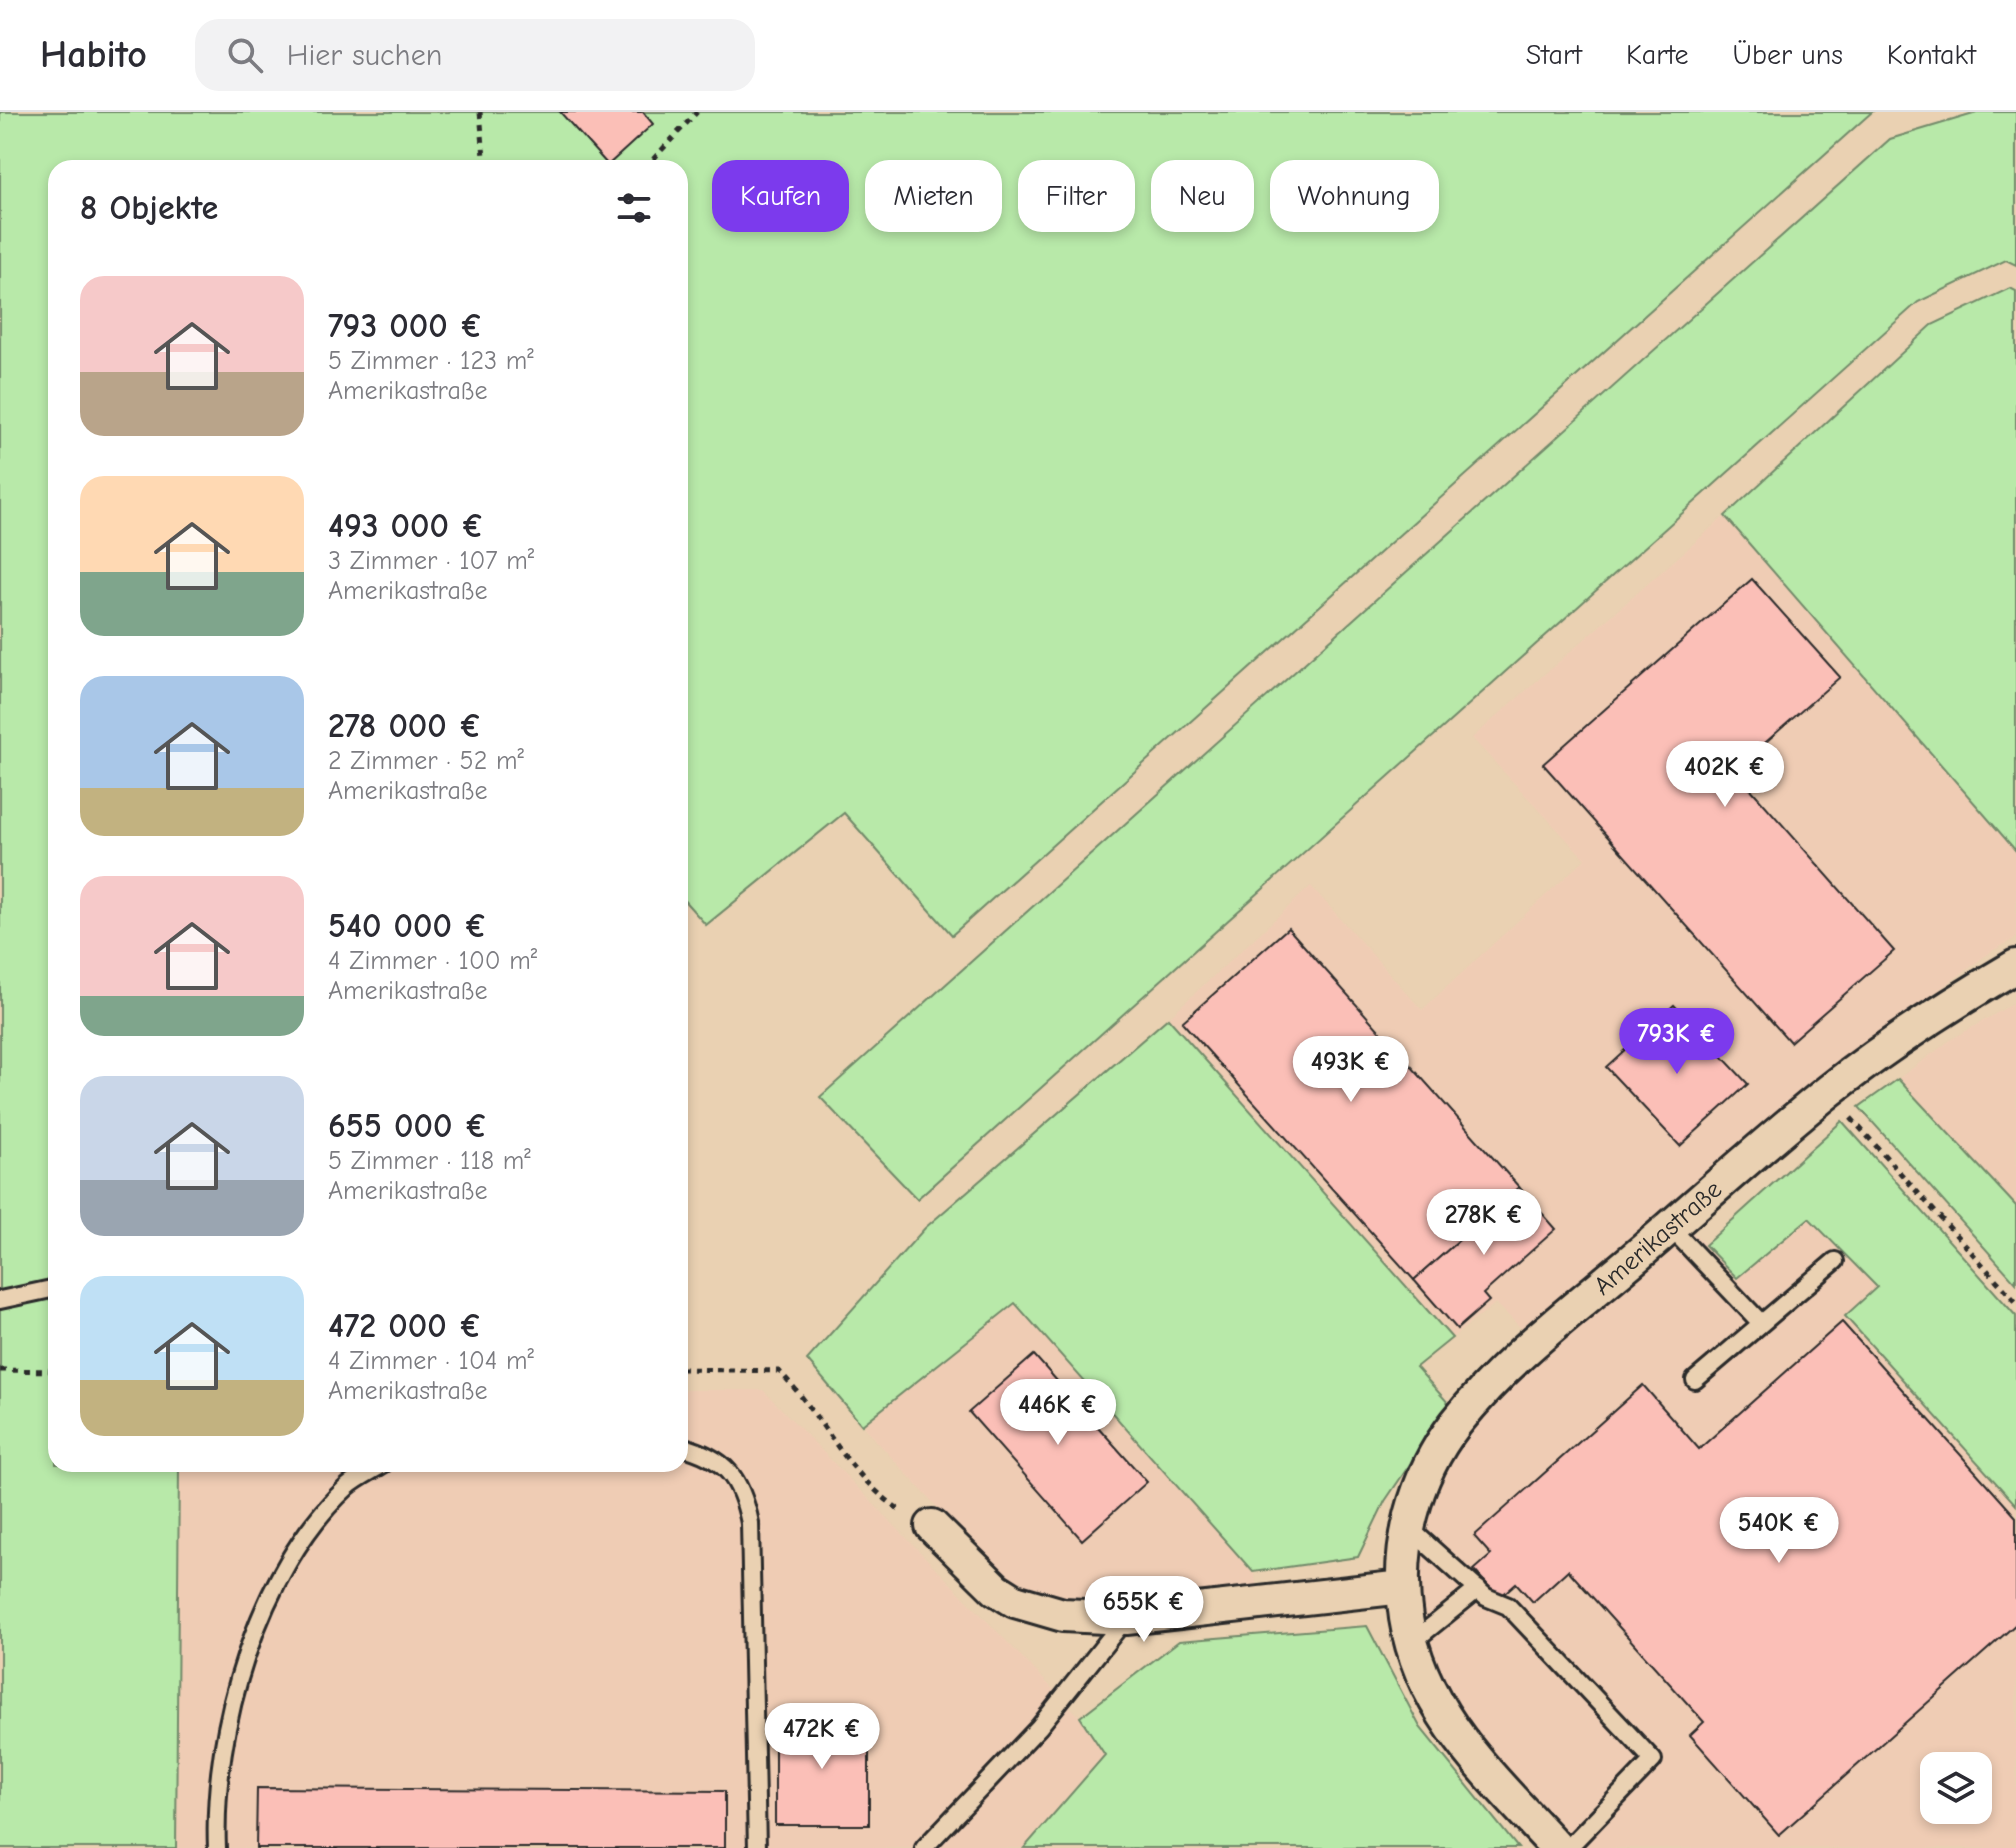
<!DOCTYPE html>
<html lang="de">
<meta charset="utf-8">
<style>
body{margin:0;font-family:"Comic Neue",sans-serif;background:#f2f2f3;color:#2b2b33;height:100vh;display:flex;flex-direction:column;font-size:30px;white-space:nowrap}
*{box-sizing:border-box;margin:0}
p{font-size:26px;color:#7c7c81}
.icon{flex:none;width:44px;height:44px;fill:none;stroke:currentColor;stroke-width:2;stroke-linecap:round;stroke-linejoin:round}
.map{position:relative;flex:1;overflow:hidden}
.side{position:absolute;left:48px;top:48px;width:640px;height:1312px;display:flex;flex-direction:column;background:#fff;border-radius:24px;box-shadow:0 4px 12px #0003}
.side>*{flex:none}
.top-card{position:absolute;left:712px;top:48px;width:760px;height:72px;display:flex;gap:16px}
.tools{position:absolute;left:1920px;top:1640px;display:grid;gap:16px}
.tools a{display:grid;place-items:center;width:72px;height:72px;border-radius:16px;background:#fff;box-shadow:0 4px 12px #0003;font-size:40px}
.price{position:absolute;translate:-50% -68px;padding:0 18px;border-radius:28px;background:#fff;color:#222;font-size:26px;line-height:52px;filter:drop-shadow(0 2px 4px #0008)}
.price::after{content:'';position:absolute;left:50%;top:48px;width:24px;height:18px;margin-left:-12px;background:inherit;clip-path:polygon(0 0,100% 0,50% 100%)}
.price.active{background:#7c3aed;color:#fff}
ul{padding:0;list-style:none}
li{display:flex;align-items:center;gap:24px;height:200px;padding:0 32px}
li span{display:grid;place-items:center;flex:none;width:224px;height:160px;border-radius:24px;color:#555}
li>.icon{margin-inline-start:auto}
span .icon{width:96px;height:96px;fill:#fffc;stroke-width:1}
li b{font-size:34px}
h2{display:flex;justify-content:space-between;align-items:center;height:96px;padding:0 32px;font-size:34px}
.pill{padding:0 28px;border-radius:24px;background:#fff;box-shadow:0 4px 12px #0003;font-size:28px;line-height:72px}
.pill.active{background:#7c3aed;color:#fff}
header{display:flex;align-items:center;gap:48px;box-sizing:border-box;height:112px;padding:0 40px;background:#fff;border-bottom:2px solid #e1e1e2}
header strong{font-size:38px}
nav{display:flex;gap:44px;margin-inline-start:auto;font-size:28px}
.search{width:560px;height:72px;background:#f2f2f3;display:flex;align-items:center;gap:20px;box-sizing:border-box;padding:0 28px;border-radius:24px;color:#7c7c81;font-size:30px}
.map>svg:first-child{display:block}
.built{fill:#efccb4;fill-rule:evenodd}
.green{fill:#b8e9a9;stroke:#728a6a;stroke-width:2}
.building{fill:#fbbfb7;stroke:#2b2b2b;stroke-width:2}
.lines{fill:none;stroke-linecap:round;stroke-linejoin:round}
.service-casing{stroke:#2b2b2b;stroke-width:22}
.minor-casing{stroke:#2b2b2b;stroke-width:38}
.path{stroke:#2b2b2b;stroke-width:5;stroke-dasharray:6 6;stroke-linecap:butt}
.service{stroke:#ead1b2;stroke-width:16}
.minor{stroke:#ead1b2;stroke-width:32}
.labels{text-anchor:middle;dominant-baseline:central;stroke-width:6;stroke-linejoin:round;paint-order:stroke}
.street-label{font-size:26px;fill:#2b2b2b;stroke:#ead1b2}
</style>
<header>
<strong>Habito</strong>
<div class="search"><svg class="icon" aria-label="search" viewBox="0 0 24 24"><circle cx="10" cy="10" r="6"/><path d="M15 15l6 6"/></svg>Hier suchen</div>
<nav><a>Start</a><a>Karte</a><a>Über uns</a><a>Kontakt</a></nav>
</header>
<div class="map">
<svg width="2016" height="1736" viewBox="0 0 2016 1736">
<rect width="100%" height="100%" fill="#ead1b2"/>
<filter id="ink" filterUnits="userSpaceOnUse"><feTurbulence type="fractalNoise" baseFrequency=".0125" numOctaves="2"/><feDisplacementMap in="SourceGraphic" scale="16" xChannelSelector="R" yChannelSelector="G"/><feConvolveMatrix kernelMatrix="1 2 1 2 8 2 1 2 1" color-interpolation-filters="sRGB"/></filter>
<g filter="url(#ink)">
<g class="built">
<path d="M 1725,404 L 2016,739 L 2016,826 L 1992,839 L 1812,971 L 1525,1220 L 1496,1191 L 1452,1226 L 1168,906 L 1311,774 L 1422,898 L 1585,747 L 1472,626 Z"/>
<path d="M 2016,890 L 2016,1094 L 1898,967 L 1952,927 Z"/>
<path d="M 1808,1106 L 1877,1175 L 1845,1204 L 2016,1393 L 2016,1736 L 1571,1736 L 1478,1634 L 1433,1567 L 1418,1495 L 1424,1398 L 1456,1334 L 1510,1273 L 1692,1119 L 1737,1166 ZM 1934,1654 L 1978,1654 L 1978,1698 L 1934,1698 Z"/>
<path d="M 1015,1191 L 1253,1460 L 1259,1480 L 1082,1492 L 1040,1485 L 1002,1466 L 862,1313 Z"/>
<path d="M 680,1278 L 763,1278 L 1080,1605 L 1105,1642 L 1024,1736 L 176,1736 L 179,1352 L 680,1352 Z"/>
</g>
<g class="green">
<path d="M 0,0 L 1872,0 L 952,823 L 844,701 L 706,813 L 680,784 L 680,56 L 56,56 L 56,1352 L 179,1352 L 176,1736 L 0,1736 Z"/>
<path d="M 1980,0 L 2016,0 L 2016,153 L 2006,148 L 1918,190 L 917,1087 L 820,985 L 1890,27 Z"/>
<path d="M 2010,176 L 2016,179 L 2016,739 L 1725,404 L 1932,213 Z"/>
<path d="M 1168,906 L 1452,1226 L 1416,1255 L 1450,1293 L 1385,1389 L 1358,1445 L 1253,1460 L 1015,1191 L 862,1313 L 807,1248 L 925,1116 Z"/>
<path d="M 1898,967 L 2016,1094 L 2016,1171 L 1859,995 Z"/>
<path d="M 1842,1009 L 2016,1204 L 2016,1393 L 1845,1204 L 1877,1175 L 1809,1106 L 1737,1166 L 1705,1133 Z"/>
<path d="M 1367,1514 L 1420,1615 L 1518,1736 L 1024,1736 L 1105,1643 L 1080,1605 L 1179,1529 Z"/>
</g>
<g class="building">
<path d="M 560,0 L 643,0 L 653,12 L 608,53 Z"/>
<path d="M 1752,467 L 1840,565 L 1734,658 L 1894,839 L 1790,930 L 1543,652 Z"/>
<path d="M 1288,816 L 1519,1075 L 1414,1168 L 1182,910 Z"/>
<path d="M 1674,893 L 1748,972 L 1680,1034 L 1606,955 Z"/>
<path d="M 1519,1075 L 1556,1117 L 1483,1182 L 1489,1189 L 1457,1217 L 1414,1168 Z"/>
<path d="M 1842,1210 L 2016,1405 L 2016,1512 L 1779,1723 L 1690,1623 L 1704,1610 L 1568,1458 L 1533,1490 L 1516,1471 L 1499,1486 L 1474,1458 L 1491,1443 L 1474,1424 L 1643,1273 L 1699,1337 Z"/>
<path d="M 1034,1243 L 1147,1370 L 1082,1428 L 969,1300 Z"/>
<rect x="775" y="1605" width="94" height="108"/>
<path d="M 257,1676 L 725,1679 L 725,1736 L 256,1736 Z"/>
</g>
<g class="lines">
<defs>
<g id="service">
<path d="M 1670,1115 L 1760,1210"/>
<path d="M 0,1188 L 56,1176"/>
<path d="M 1695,1268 L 1835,1149"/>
<path d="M 680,1334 C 726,1346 741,1366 750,1411 L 757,1736"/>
<path d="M 1409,1416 L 1486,1485 L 1508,1494 L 1653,1648 L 1568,1736"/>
<path d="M 1411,1531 L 1478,1477"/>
<path d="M 217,1736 C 212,1618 258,1457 347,1375 C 357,1366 372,1359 383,1352"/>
<path d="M 924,1736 L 1039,1615 L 1126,1506"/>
</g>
<g id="minor">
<path d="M 932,1414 L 996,1477 L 1015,1489 L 1063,1503 L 1126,1506 L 1403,1475"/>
<path d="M 1557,1736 C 1494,1667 1421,1602 1406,1506 C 1395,1438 1414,1365 1456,1311 C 1507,1246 1577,1195 1639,1142 C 1702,1088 1764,1031 1829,979 C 1888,932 1951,892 2016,854"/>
</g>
</defs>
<use href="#service" class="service-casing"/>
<use href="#minor" class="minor-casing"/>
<g class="path">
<path d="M 480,0 L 485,56"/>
<path d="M 645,56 L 697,0"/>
<path d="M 1851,1006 L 2016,1190"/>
<path d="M 680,1257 L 779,1259 C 826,1307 843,1360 903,1400"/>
<path d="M 0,1258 L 56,1259"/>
</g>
<use href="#service" class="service"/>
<use href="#minor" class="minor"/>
</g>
</g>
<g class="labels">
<g class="street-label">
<text transform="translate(1658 1126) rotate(-41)">Amerikastraße</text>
</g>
</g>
</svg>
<div class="tools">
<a><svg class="icon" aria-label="layers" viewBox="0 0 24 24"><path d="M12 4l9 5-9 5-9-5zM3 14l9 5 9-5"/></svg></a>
</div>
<b class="price" style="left:1725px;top:697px">402K €</b>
<b class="price active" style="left:1677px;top:964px">793K €</b>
<b class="price" style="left:1351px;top:992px">493K €</b>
<b class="price" style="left:1484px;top:1145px">278K €</b>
<b class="price" style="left:1058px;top:1335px">446K €</b>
<b class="price" style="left:1779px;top:1453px">540K €</b>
<b class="price" style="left:1144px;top:1532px">655K €</b>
<b class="price" style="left:822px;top:1659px">472K €</b>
<div class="top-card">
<a class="pill active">Kaufen</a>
<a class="pill">Mieten</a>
<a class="pill">Filter</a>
<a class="pill">Neu</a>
<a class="pill">Wohnung</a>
</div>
<section class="side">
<h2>8 Objekte<svg class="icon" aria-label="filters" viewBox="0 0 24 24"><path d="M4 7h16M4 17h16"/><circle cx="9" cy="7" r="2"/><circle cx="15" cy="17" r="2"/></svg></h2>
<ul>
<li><span style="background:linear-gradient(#f6c9c9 60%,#b9a48a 0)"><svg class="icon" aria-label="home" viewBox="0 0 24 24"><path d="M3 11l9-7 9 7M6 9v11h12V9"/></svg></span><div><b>793 000 €</b><p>5 Zimmer · 123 m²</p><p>Amerikastraße</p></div></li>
<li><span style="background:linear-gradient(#ffd9b3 60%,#7fa58c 0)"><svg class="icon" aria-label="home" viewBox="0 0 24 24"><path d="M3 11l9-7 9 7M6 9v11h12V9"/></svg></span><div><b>493 000 €</b><p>3 Zimmer · 107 m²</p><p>Amerikastraße</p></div></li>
<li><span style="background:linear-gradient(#a9c7e8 70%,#c2b280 0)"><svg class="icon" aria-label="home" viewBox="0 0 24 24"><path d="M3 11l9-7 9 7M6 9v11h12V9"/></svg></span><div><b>278 000 €</b><p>2 Zimmer · 52 m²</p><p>Amerikastraße</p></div></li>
<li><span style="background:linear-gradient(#f6c9c9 75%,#7fa58c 0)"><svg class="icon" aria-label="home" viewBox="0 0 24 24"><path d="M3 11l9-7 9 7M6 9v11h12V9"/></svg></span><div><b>540 000 €</b><p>4 Zimmer · 100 m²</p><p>Amerikastraße</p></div></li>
<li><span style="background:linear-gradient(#c9d6e8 65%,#9aa5b1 0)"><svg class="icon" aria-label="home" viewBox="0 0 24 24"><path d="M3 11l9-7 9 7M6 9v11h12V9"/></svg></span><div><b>655 000 €</b><p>5 Zimmer · 118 m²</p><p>Amerikastraße</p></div></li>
<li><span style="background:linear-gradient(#bfe0f5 65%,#c2b280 0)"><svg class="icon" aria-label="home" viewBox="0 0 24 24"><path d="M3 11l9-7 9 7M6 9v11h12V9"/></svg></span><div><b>472 000 €</b><p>4 Zimmer · 104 m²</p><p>Amerikastraße</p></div></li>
</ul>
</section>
</div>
